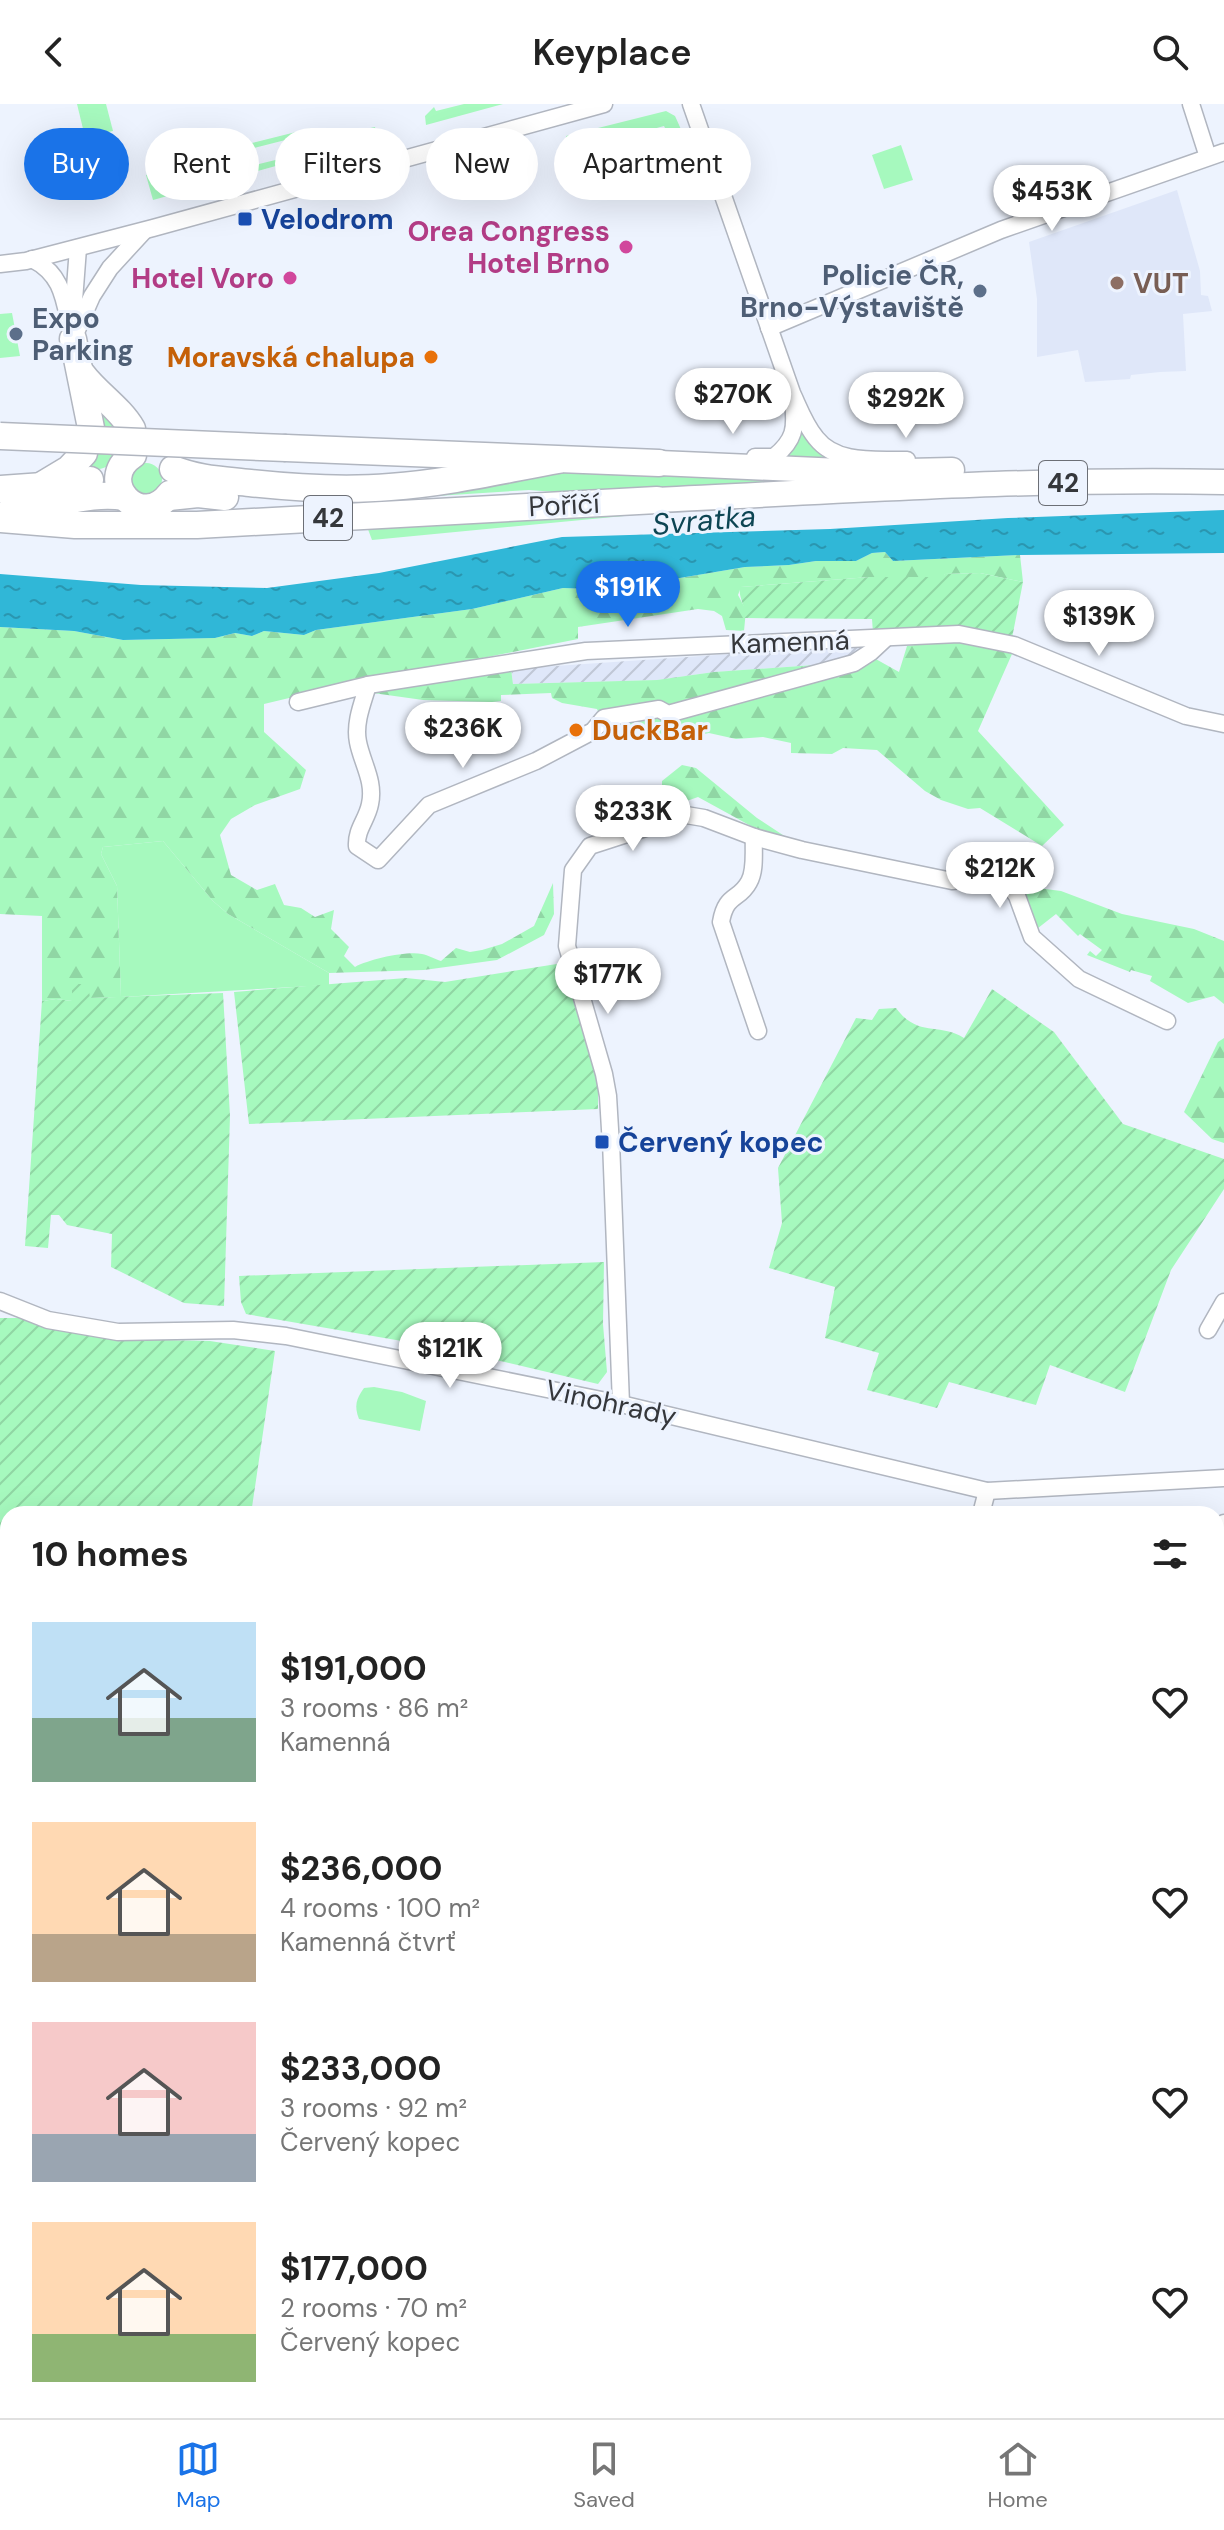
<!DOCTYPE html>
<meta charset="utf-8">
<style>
body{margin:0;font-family:"DM Sans",sans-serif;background:#f6f6f6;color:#222;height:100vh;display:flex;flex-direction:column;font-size:30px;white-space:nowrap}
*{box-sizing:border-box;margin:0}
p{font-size:26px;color:#767676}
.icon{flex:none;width:44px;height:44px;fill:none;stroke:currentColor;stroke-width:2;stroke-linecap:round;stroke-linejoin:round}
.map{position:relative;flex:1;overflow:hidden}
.side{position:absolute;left:0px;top:1402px;width:1224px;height:912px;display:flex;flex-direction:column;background:#fff;border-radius:24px 24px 0 0;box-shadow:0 8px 32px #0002}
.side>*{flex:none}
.guide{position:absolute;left:24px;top:24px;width:800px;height:72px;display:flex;gap:16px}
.price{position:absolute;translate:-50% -68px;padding:0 18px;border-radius:28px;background:#fff;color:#222;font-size:26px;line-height:52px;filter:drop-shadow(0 2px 4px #0008)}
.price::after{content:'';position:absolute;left:50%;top:48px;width:24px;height:18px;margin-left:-12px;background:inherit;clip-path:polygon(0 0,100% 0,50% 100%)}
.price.selected{background:#1a73e8;color:#fff}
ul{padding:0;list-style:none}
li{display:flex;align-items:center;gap:24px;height:200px;padding:0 32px}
li span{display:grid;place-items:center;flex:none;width:224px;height:160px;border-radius:0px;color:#555}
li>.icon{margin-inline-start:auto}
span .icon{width:96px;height:96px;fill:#fffc;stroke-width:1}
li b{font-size:34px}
h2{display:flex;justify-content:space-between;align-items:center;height:96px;padding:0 32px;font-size:34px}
.chip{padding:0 28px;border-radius:36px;background:#fff;box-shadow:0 8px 32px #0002;font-size:28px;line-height:72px}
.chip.selected{background:#1a73e8;color:#fff}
header{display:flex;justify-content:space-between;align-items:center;height:104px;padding:0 32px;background:#fff;font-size:36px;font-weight:600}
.tabs{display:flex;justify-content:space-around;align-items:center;height:112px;border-top:2px solid #e0e0e0;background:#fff;font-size:22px;color:#767676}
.tabs a{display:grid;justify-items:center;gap:4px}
.tabs .selected{color:#1a73e8}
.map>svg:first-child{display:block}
.built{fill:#dfe7f9}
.industrial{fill:url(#industrial-furrows)}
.grass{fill:#a6f9be;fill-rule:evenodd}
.forest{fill:url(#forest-firs)}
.garden{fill:url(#garden-furrows)}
.water{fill:url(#water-ripples)}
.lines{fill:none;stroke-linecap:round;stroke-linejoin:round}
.minor-casing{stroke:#b1b6c0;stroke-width:19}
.secondary-casing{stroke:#b1b6c0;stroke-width:25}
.primary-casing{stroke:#b1b6c0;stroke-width:27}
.trunk-casing{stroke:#b1b6c0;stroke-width:29}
.minor{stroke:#fff;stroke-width:16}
.secondary{stroke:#fff;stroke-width:22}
.primary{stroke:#fff;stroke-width:24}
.trunk{stroke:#fff;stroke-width:26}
.tram{stroke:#6d7076;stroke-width:2}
.trunk-bridge-casing{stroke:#b1b6c0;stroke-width:29;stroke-linecap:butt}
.trunk-bridge{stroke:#fff;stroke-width:26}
.transit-dot{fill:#1a4fb4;stroke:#edf3fe;stroke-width:3}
.hotel-dot{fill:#d1479c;stroke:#edf3fe;stroke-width:3}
.education-dot{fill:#8d6e63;stroke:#edf3fe;stroke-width:3}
.service-dot{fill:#5c6f8a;stroke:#edf3fe;stroke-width:3}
.food-dot{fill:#e8710a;stroke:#edf3fe;stroke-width:3}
.labels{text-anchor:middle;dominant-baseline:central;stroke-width:6;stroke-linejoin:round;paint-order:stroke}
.shield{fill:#edf3fe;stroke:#6c6f76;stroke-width:2}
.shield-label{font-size:26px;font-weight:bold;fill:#35373b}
.transit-label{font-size:28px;font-weight:bold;fill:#164399;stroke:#edf3fe;text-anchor:start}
.hotel-label{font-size:28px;font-weight:bold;fill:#b23c85;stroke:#edf3fe;text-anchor:end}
.service-label{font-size:28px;font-weight:bold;fill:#4e5e75;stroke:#edf3fe;text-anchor:end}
.education-label{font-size:28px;font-weight:bold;fill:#785e54;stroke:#edf3fe;text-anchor:start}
.food-label{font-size:28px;font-weight:bold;fill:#c56008;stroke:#edf3fe;text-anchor:end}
.street-label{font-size:28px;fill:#35373b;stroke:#edf3fe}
.water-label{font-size:30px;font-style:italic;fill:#0d4553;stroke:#edf3fe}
</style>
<header><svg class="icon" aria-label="back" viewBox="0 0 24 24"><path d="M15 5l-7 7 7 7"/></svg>Keyplace<svg class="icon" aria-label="search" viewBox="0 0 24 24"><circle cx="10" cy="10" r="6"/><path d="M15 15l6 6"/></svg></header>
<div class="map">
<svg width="1224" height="2314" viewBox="0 0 1224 2314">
<defs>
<pattern id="industrial-furrows" width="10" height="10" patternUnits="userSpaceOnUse" patternTransform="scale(2)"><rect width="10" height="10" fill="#dfe7f9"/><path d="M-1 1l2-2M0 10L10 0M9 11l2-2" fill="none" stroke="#c0c7d6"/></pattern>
<pattern id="forest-firs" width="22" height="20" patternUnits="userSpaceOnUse" patternTransform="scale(2)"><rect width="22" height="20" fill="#a6f9be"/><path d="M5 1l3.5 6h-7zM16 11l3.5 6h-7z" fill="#90d6a4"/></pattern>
<pattern id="garden-furrows" width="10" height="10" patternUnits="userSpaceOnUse" patternTransform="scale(2)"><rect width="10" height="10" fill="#a6f9be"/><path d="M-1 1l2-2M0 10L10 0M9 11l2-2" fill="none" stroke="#90d6a4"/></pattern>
<pattern id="water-ripples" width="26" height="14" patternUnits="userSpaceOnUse" patternTransform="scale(2)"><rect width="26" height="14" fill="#30b7d7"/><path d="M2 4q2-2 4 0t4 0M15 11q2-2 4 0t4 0" fill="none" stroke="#2a96b0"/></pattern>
</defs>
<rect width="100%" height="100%" fill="#edf3fe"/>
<path class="built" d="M 1177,86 L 1200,167 L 1201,191 L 1208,192 L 1212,207 L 1183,210 L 1186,267 L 1160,268 L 1131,271 L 1130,275 L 1085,278 L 1078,246 L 1037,253 L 1037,195 L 1029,138 Z"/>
<g class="industrial">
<path d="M 863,541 L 865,548 L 829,560 L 714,568 L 657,576 L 513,580 L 511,565 Z"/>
<path d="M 530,2306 L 608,2306 L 599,2314 L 529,2314 Z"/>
<path d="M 704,2306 L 780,2306 L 777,2314 L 701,2314 Z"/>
</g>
<g class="grass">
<path d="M 77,0 L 106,0 L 113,27 L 85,33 Z"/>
<path d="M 464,0 L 503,0 L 426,21 L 425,12 L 434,3 L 436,7 Z"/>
<path d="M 666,7 L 675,12 L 684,32 L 670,34 L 664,22 L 577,46 L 578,56 L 570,46 L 566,32 Z"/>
<path d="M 375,23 L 377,34 L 153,96 L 146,71 L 153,69 L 152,64 L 312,24 L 313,29 L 211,55 L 215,71 L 316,46 L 313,31 L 325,27 L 329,40 L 367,30 L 366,25 ZM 198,58 L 202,74 L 159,85 L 155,69 Z"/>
<path d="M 116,38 L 120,58 L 118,62 L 103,66 L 96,65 L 91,45 Z"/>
<path d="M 901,41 L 913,76 L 884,85 L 872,51 Z"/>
<path d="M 12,209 L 20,252 L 0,254 L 0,210 Z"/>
<path d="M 93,301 L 119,329 L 116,356 C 104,367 95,367 80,362 Z"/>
<path d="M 802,326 L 828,353 L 830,355 L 783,356 Z"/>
<circle cx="146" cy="375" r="16"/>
<path d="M 573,367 L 812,377 L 584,390 L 529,386 L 405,394 L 542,370 Z"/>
<path d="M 824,393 L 372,436 L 366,420 Z"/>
<path d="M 163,737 L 213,797 L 228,810 L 329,869 L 329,881 L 121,893 L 117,782 L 101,750 L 103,743 Z"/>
<path d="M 374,1283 L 402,1288 L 426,1297 L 420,1327 L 359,1315 C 354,1302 356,1295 364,1284 Z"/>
</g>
<g class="forest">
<path d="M 885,448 L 893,457 L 1020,451 L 1023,478 L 980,469 L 945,470 L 944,473 L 870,473 L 741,483 L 738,491 L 746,506 L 744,527 L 726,526 L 722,512 L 714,507 L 698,505 L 578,523 L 578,535 L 331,584 L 264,600 L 264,628 L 306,666 L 300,685 L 255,701 L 231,715 L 220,731 L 231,771 L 257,786 L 275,780 L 284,801 L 301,804 L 315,813 L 334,806 L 331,825 L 349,843 L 344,852 L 355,863 C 370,855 406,847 422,850 C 428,851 435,855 441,857 L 456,844 L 470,848 L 482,846 L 502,840 L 534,822 L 553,779 L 554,810 L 544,831 L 497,856 L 424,866 L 329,869 L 228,810 L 213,797 L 163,737 L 103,743 L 101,750 L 117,782 L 121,893 L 90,894 L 73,880 L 72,897 L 56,895 L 42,897 L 42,812 L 0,810 L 0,523 L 74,527 L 123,536 L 215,534 L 235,529 L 252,532 L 264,527 L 304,531 L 316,526 L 472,505 L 563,484 L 589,485 L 612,479 L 656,478 L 745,463 L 789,461 L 816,457 L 856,457 L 872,449 Z"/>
<path d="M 948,537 L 995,544 L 1012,550 L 978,627 L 1064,721 L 1042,742 L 980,704 L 968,705 L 941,696 L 925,687 L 877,646 L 843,644 L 832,650 L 791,649 L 791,639 L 763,633 L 736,635 L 709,629 L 686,634 L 646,636 L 646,631 L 633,624 L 619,604 L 600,612 L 597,605 L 562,599 L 552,594 L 551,589 L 501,591 L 501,597 L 492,598 L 423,596 L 373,589 L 376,585 L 511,565 L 513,580 L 657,576 L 714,568 L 829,560 L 865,549 L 899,568 L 907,542 Z"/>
<path d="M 682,661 L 696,664 L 757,714 L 792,737 L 760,727 L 698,693 L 647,711 L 648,696 L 662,685 L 662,677 Z"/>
<path d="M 1015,781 L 1061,787 L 1122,810 L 1194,825 L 1224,837 L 1224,900 L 1214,892 L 1188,899 L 1150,877 L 1152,872 L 1131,866 L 1130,868 L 1087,851 L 1090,847 L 1096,852 L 1102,846 L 1080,830 L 1078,832 L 1056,810 L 1033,828 Z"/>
<path d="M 1224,934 L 1224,1039 L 1212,1035 L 1184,1008 L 1218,938 Z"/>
<path d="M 0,1659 L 8,1661 L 8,2306 L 124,2306 L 125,2314 L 0,2314 Z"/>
<path d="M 1224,2021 L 1224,2100 L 1216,2097 L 1216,2046 Z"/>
</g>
<g class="garden">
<path d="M 980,469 L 1023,478 L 1012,534 L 963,522 L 962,525 L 873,529 L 872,515 L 745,514 C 746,502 738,494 740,483 L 870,473 L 943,473 L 945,470 Z"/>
<path d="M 563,859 L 598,980 L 598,1005 L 249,1020 L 234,888 L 406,874 L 445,878 Z"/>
<path d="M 72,880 L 88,880 L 90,894 L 223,889 L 230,1012 L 224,1202 L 184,1199 L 111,1163 L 112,1130 L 67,1121 L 59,1111 L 51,1111 L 48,1144 L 25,1142 L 42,897 L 56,895 L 72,897 Z"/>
<path d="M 992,885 L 1054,928 L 1123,1020 L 1224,1055 L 1224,1085 L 1171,1166 L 1125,1288 L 1050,1261 L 1036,1301 L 949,1278 L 937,1304 L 867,1286 L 879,1249 L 825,1234 L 835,1183 L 769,1164 L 782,1119 L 778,1064 L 856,914 L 872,916 L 879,905 L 896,904 C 918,934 939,918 964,934 Z"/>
<path d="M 604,1158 L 603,1220 L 607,1268 L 598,1280 L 454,1246 L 246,1210 L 241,1198 L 239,1172 Z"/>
<path d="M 0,1214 L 23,1214 L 79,1230 L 114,1235 L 210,1237 L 275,1247 L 251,1410 L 8,1410 L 8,1661 L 0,1659 Z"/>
<path d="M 837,2306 L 868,2306 L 865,2314 L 831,2314 Z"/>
</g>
<path class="water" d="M 1224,406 L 1224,449 L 1020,451 L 893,457 L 885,448 L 872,449 L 856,457 L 816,457 L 789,461 L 745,463 L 656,478 L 612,479 L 589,485 L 563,484 L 472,505 L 316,526 L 304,531 L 264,527 L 252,532 L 235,529 L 215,534 L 123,536 L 74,527 L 0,523 L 0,470 L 141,481 L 267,484 L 379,469 L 562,433 L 830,425 L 1008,414 Z"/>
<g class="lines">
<defs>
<g id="minor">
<path d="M 691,0 L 792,289 C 799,304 805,321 816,334 C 837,361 877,355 907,356"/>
<path d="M 1191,0 L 1208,53"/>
<path d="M 32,155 C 66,172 64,201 73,235"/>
<path d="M 0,160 L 26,157 L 153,124 L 604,0"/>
<path d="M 73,210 L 78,144"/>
<path d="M 769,224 L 1001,126 L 1224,48"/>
<path d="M 73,235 L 92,192 L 110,164 L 144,127"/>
<path d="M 755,353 L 774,353 C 795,336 796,324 793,298"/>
<path d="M 368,581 C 363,598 354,619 358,638 C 362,659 375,677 370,700 C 367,716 356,725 357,742 L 378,756 L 429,701 L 536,657 L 593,627 L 604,614 L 659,605 L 668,610 L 854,559 L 871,548 L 886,534"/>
<path d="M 298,598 L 368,581 L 586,547 L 959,530 L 1014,541 L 1186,612 L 1224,620"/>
<path d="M 754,733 C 753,747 756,766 749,778 C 739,797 726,789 721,818 L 758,927"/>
<path d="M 611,1037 L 621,1300"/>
<path d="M 611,1042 L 608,992 L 604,970 L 567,842 L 573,766 L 590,742 L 686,711 L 704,714 L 754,733 L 802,746 L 952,777 L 990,773 L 1006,777 L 1017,792 L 1032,833 L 1079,875 L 1167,917"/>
<path d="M 0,1197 L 48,1216 L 118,1228 L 233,1226 L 286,1232 L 621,1300 L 987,1387 L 1224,1374"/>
<path d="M 1208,1226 L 1224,1198"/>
<path d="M 981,1410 L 987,1387"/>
<path d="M 1216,1440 L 1224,1419"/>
<path d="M 1216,1691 L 1224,1693"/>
<path d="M 1216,1824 L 1224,1799"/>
<path d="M 1216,2138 L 1224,2141"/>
<path d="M 653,2314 L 657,2306"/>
<path d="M 783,2314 L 786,2306"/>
<path d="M 898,2314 L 901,2306"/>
</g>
<path id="secondary" d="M 1215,2314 L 1224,2285"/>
<g id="primary">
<path d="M 659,359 L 863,368 L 952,366"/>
<path d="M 657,396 C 846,387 1035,374 1224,378"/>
</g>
<g id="trunk">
<path d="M 73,235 L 91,324"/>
<path d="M 82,270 C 97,290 120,304 132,325"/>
<path d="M 286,344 L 659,359"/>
<path d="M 133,351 C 94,377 141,428 170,390"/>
<path d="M 173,365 C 197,375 224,376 250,379 C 297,384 343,387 390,383 C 447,379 503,366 558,356"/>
<path d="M 44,380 L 69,365 L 84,349"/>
<path d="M 0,385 L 71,380 L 90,376"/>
<path d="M 169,393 L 198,390 L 225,393"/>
<path d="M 12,404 C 50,405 86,387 124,393"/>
<path d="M 0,415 L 75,421 L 197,421 L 657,396"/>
</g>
</defs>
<use href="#minor" class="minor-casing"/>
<use href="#secondary" class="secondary-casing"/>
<use href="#primary" class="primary-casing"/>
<use href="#trunk" class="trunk-casing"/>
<use href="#minor" class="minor"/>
<use href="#secondary" class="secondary"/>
<use href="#primary" class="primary"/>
<use href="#trunk" class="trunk"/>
<g class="tram">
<path d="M 1216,2272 L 1224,2261"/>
<path d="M 1172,2314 L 1180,2306"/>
</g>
<defs>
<path id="trunk-bridge" d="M 0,332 L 286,344"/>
</defs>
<use href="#trunk-bridge" class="trunk-bridge-casing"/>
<use href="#trunk-bridge" class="trunk-bridge"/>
</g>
<g class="transit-dot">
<rect x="237" y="107" width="16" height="16" rx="4"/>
<rect x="594" y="1030" width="16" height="16" rx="4"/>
</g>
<g class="hotel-dot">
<circle cx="626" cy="143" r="8"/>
<circle cx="290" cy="174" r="8"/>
</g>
<circle class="education-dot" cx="1117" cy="179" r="8"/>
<g class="service-dot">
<circle cx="980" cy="187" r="8"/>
<circle cx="16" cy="230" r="8"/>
</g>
<g class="food-dot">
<circle cx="431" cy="253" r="8"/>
<circle cx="576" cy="626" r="8"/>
</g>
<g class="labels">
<g class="shield">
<rect x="1039" y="357" width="48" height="44" rx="6"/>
<rect x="304" y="392" width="48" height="44" rx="6"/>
</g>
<g class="shield-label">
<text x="1063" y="379">42</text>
<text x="328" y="414">42</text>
</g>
<g class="transit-label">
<text x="261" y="115">Velodrom</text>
<text x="618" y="1038">Červený kopec</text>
</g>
<g class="hotel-label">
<text x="610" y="127">Orea Congress<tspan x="610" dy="32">Hotel Brno</tspan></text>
<text x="274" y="174">Hotel Voro</text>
</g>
<g class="service-label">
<text x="964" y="171">Policie ČR,<tspan x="964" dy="32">Brno-Výstaviště</tspan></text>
<text x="32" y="214" text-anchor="start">Expo<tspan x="32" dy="32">Parking</tspan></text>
</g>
<g class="education-label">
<text x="1133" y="179">VUT</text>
</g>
<g class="food-label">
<text x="415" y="253">Moravská chalupa</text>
<text x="592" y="626" text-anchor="start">DuckBar</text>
</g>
<g class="street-label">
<text transform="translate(564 401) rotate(-3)">Poříčí</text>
<text transform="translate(790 538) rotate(-2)">Kamenná</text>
<text transform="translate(611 1299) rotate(12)">Vinohrady</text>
</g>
<g class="water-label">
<text transform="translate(704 416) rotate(-5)">Svratka</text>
</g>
</g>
</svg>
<b class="price" style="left:1052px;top:129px">$453K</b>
<b class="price" style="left:733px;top:332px">$270K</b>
<b class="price" style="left:906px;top:336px">$292K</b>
<b class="price selected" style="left:628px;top:525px">$191K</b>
<b class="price" style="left:1099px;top:554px">$139K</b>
<b class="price" style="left:463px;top:666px">$236K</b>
<b class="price" style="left:633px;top:749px">$233K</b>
<b class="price" style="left:1000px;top:806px">$212K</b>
<b class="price" style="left:608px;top:912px">$177K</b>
<b class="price" style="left:450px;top:1286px">$121K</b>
<div class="guide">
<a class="chip selected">Buy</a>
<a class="chip">Rent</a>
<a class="chip">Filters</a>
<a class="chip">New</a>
<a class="chip">Apartment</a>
</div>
<section class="side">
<h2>10 homes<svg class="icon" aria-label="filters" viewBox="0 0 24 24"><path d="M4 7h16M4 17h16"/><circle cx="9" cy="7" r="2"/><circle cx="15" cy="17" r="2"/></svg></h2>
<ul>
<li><span style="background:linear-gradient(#bfe0f5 60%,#7fa58c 0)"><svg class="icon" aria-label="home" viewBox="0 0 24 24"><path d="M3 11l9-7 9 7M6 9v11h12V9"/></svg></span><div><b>$191,000</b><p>3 rooms · 86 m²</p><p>Kamenná</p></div><svg class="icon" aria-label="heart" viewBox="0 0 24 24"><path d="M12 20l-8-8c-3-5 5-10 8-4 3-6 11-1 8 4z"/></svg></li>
<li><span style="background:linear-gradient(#ffd9b3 70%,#b9a48a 0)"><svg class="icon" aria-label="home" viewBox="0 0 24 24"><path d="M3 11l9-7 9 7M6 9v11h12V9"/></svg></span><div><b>$236,000</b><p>4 rooms · 100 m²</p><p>Kamenná čtvrť</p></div><svg class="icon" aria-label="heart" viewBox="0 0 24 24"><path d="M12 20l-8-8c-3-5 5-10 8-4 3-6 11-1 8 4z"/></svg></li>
<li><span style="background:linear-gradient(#f6c9c9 70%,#9aa5b1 0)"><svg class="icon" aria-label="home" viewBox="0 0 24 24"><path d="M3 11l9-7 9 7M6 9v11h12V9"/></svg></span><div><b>$233,000</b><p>3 rooms · 92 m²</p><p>Červený kopec</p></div><svg class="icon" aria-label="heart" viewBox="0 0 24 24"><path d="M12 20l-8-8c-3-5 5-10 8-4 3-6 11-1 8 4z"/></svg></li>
<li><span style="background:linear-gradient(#ffd9b3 70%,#8fb573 0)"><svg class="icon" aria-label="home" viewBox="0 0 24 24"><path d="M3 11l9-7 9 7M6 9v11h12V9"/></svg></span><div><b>$177,000</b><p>2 rooms · 70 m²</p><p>Červený kopec</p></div><svg class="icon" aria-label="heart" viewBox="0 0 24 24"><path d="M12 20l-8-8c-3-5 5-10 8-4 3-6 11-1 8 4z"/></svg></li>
</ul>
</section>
</div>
<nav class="tabs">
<a class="selected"><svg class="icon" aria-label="map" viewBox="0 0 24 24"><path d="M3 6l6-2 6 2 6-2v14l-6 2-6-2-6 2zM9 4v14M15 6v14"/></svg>Map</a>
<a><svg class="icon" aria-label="saved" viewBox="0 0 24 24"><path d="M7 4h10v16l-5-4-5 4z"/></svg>Saved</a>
<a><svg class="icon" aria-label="home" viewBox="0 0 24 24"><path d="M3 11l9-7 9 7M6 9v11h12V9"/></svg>Home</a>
</nav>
